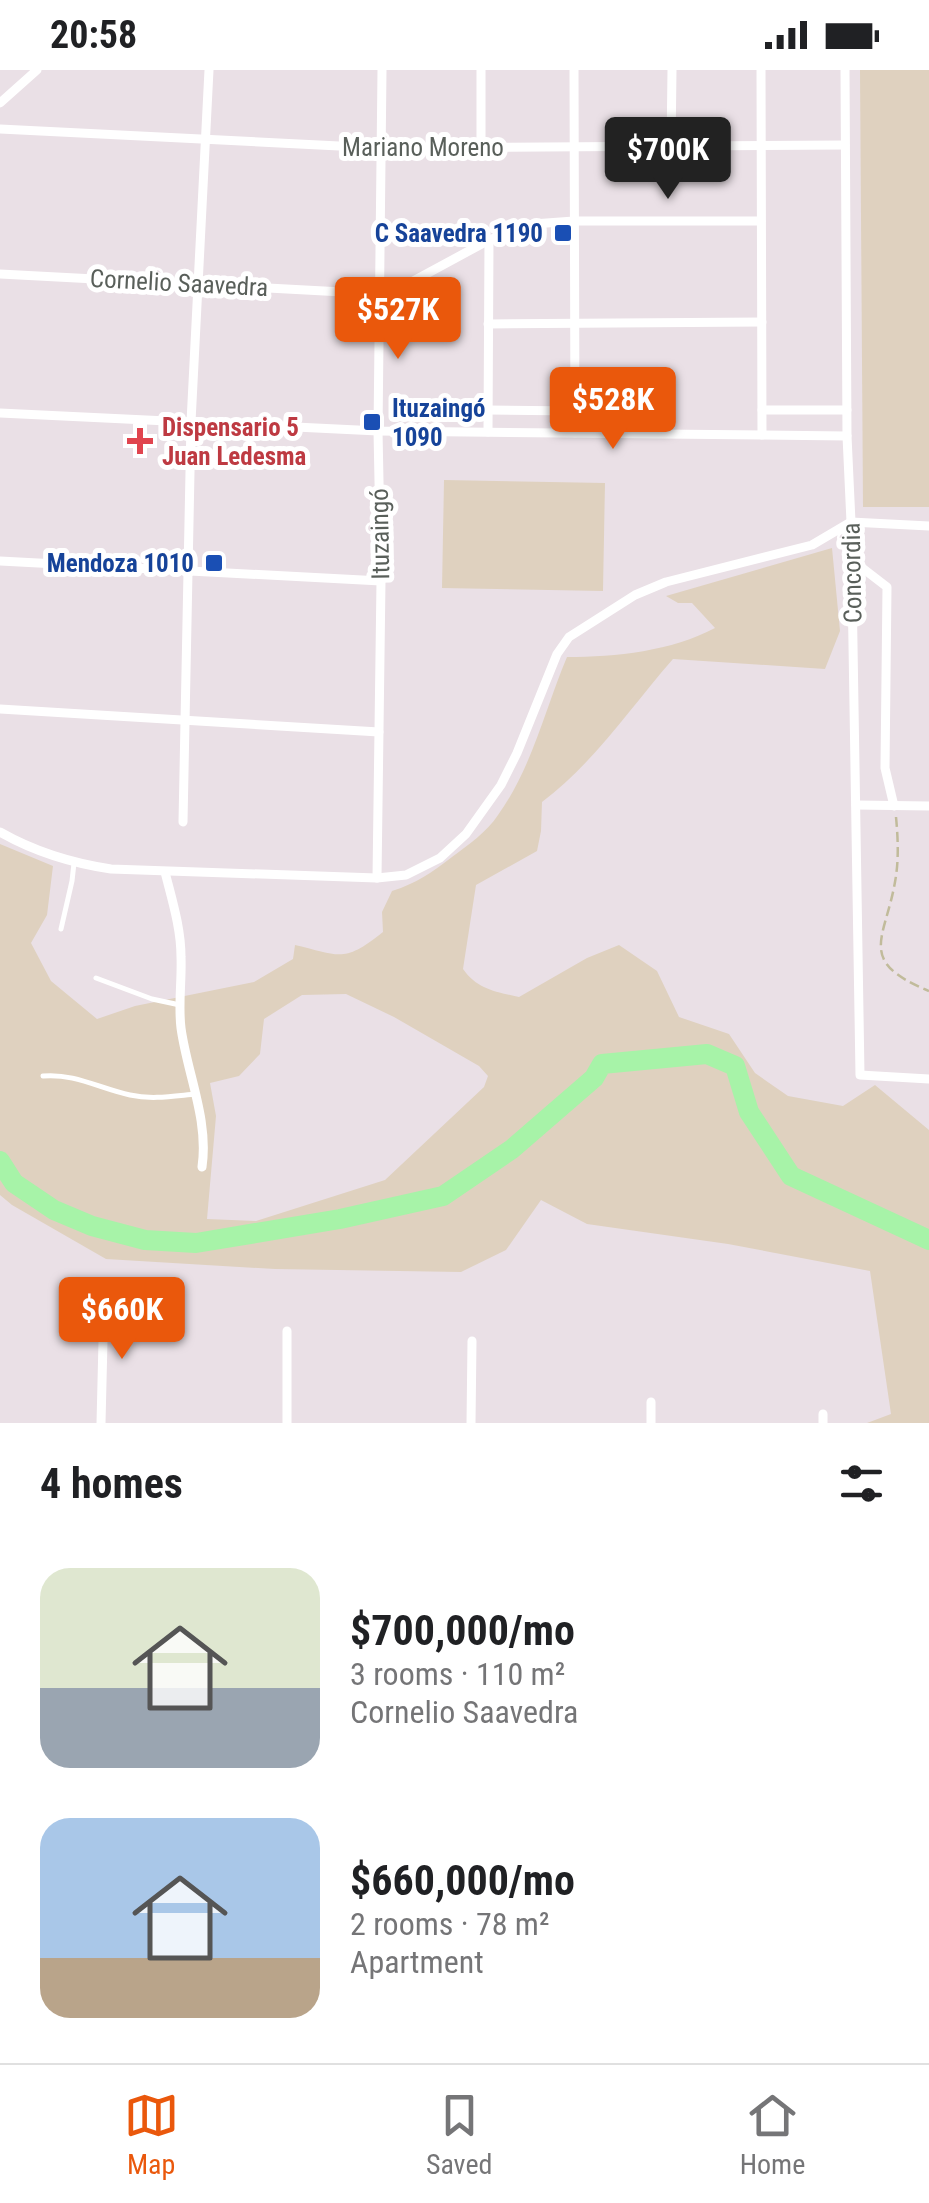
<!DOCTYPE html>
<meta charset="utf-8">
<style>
body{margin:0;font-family:"Roboto Condensed",sans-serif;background:#f6f6f6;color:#202124;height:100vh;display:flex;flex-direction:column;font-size:38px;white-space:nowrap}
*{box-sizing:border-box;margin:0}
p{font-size:32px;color:#757577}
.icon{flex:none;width:55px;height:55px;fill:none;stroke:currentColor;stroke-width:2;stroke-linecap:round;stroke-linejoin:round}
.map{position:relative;height:1353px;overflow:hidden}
.drawer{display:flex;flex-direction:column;background:#fff;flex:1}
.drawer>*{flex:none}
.price{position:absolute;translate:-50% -85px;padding:0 22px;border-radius:10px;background:#ea580c;color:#fff;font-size:32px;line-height:65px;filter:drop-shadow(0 2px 5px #0008)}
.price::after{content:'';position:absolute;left:50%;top:60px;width:30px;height:22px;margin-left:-15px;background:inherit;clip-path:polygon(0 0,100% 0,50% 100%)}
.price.on{background:#222;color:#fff}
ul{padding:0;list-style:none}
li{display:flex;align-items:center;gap:30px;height:250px;padding:0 40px}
li span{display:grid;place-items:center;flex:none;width:280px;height:200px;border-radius:30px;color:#555}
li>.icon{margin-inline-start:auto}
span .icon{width:120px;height:120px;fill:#fffc;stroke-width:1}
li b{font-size:42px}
h2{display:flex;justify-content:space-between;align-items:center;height:120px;padding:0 40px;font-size:42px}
.status{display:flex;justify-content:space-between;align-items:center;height:70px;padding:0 50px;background:#fff;direction:ltr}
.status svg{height:28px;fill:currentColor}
.menu{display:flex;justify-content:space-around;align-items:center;height:140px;border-top:2px solid #e0e0e0;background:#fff;font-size:28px;color:#757577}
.menu a{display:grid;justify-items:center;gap:5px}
.menu .on{color:#ea580c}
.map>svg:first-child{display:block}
.green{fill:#dfd1bf;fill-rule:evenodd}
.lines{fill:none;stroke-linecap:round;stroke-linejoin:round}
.river{stroke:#a7f3a8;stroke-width:20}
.path{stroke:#c1bb9b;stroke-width:2.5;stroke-dasharray:10 5;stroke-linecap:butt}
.lane{stroke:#fff;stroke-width:5}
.street{stroke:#fff;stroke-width:9}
.transit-dot{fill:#1a4fb4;stroke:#fff;stroke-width:4}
.health-dot{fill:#e0444e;stroke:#fff;stroke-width:4}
.labels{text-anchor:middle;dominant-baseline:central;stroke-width:10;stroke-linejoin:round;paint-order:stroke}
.street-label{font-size:25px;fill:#595f5a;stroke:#fff}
.transit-label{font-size:25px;font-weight:bold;fill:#164399;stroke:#fff;text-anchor:end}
.health-label{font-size:25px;font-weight:bold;fill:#be3a42;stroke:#fff;text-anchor:start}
</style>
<div class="status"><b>20:58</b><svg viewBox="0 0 49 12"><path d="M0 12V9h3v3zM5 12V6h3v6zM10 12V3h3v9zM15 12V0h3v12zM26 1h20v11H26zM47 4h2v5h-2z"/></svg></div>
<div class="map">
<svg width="929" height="1353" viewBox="0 0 929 1353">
<rect width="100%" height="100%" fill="#eae0e6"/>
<g class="green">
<path d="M 860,0 L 929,0 L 929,437 L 863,437 Z"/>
<path d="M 444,410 L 605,413 L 603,521 L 442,518 Z"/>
<path d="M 832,478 L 840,561 L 825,599 L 673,589 C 631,637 593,694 542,732 L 541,761 L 537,781 L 476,815 L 463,899 C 477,919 496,922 519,927 L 587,888 L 619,875 L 657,901 L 679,947 L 729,964 L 755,1003 L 788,1026 L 843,1036 L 875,1015 L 929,1060 L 929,1353 L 867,1353 L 891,1344 L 870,1201 L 728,1174 L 587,1154 L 541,1130 L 506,1180 L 461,1202 L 275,1199 L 106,1189 L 12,1135 L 0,1125 L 0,774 L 53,796 L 47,845 L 31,873 L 51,911 L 97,949 L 135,936 L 254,912 L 293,889 L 295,875 C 341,886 344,893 383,862 L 382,842 L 392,821 C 417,813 431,803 452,787 C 468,775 487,762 498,745 C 532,698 545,639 567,587 C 616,587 672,581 715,558 L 692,533 L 678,533 L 666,526 ZM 346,924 L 394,947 L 479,996 L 488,1006 L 484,1017 L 385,1110 L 256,1151 L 207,1149 L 216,1046 L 210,1013 L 239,1006 L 260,984 L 264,949 L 302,925 Z"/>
</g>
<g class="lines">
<path class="river" d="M 0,1091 L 14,1113 L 54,1140 L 92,1156 L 145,1170 L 196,1173 L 340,1149 L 443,1126 L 512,1079 L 594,1008 L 602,994 L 707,984 L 735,996 L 749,1042 L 791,1106 L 929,1170"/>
<path class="path" d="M 896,747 C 898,768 899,791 895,812 C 885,870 856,891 929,921"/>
<g class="lane">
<path d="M 61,859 L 72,811 L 74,793"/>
<path d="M 96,908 L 152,929 L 180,935"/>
<path d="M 43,1006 C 74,1003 101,1019 130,1025 C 152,1030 174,1026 196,1024"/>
</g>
<g class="street">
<path d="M 574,0 L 575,363"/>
<path d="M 761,0 L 762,365"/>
<path d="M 845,0 L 847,366 L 851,452 L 860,1005 L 929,1009"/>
<path d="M 0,33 L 37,0"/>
<path d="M 0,59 L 379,78 L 845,75"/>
<path d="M 481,78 L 481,0"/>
<path d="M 671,78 L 672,0"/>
<path d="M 0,204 L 380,224 L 393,222 L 489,170 L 533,154 L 574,151 L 761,151"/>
<path d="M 488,254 L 762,252"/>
<path d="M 488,340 L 575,341"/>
<path d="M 762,340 L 847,340"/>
<path d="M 0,343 L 378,361 L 847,366"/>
<path d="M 488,362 L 489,170"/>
<path d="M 852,490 L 887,517 L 885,698 L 894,736"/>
<path d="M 0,491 L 381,511"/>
<path d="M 0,639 L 379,662"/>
<path d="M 856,735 L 929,736"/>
<path d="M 183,752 L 191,352 L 209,0"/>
<path d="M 0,762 C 35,782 71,793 111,799 L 377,808 L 406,805 L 440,788 L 466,764 L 501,715 L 517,683 L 557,584 L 569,567 L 635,525 L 666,512 L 812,475 L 851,452 L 929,456"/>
<path d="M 165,802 C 172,830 181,858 181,887 C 182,911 178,934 181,958 C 187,1003 209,1050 202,1097"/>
<path d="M 377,808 L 381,511 L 378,361 L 382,0"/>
<path d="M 287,1261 L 287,1353"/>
<path d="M 651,1332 L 651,1353"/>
<path d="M 101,1353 L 104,1230"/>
<path d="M 471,1353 L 472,1271"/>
<path d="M 823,1353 L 823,1344"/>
</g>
</g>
<g class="transit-dot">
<rect x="553" y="153" width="20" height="20" rx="5"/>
<rect x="362" y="342" width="20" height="20" rx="5"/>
<rect x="204" y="483" width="20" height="20" rx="5"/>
</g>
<path class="health-dot" d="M135 356h10v10h10v10h-10v10h-10v-10h-10v-10h10z"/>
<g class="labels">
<g class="street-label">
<text x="423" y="77">Mariano Moreno</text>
<text transform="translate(179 213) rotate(3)">Cornelio Saavedra</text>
<text transform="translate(380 464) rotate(-91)">Ituzaingó</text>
<text transform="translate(852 503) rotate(-91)">Concordia</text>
</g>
<g class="transit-label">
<text x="543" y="163">C Saavedra 1190</text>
<text x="392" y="338" text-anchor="start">Ituzaingó<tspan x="392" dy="29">1090</tspan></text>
<text x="194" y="493">Mendoza 1010</text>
</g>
<g class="health-label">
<text x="162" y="357">Dispensario 5<tspan x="162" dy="29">Juan Ledesma</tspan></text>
</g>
</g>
</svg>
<b class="price on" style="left:668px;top:132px">$700K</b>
<b class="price" style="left:398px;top:292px">$527K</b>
<b class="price" style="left:613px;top:382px">$528K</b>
<b class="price" style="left:122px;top:1292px">$660K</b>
</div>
<section class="drawer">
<h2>4 homes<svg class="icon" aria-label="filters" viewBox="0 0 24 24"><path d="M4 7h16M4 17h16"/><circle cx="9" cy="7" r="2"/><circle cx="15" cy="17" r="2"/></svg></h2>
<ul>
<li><span style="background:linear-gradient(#dfe7d0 60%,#9aa5b1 0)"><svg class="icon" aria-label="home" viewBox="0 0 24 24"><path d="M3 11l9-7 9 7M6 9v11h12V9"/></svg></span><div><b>$700,000/mo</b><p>3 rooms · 110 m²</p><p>Cornelio Saavedra</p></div></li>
<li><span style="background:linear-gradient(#a9c7e8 70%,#b9a48a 0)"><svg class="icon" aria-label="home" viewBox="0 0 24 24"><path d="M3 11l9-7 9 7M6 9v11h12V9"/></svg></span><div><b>$660,000/mo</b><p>2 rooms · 78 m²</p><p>Apartment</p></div></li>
</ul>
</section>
<nav class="menu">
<a class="on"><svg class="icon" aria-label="map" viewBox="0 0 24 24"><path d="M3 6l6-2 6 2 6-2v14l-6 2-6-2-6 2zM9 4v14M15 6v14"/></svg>Map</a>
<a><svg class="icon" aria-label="saved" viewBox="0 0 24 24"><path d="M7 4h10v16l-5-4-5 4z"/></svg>Saved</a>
<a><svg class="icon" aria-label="home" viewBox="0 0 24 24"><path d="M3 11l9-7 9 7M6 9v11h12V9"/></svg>Home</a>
</nav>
